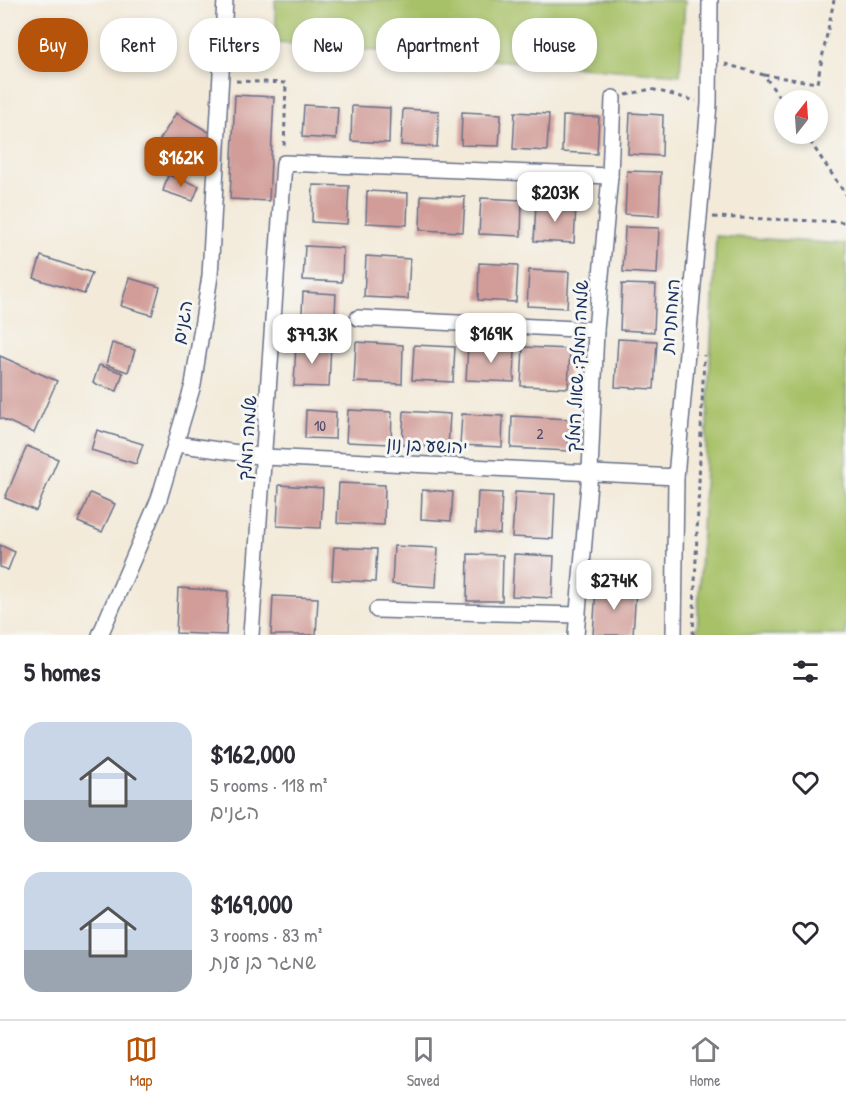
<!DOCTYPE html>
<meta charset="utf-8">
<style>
body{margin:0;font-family:"Patrick Hand","Playpen Sans Hebrew",sans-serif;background:#f2f2f3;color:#2b2b33;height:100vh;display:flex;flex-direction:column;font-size:22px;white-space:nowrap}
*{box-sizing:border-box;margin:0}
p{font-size:20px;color:#7c7c81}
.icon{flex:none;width:33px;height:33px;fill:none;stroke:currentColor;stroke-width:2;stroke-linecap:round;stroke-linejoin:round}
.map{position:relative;height:635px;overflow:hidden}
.details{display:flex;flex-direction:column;background:#fff;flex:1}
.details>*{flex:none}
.top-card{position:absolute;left:18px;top:18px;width:810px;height:54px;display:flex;gap:12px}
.needle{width:39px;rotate:17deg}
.buttons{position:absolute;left:774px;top:90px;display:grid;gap:12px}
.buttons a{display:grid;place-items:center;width:54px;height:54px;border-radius:50%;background:#fff;box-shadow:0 3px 9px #0003;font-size:30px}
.price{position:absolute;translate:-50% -51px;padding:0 14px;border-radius:12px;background:#fff;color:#222;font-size:20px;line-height:39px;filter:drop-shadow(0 2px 3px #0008)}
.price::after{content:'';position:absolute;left:50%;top:36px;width:18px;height:14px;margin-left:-9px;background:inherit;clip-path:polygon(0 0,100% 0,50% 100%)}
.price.active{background:#b45309;color:#fff}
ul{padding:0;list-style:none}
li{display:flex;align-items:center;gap:18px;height:150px;padding:0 24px}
li span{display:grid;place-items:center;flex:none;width:168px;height:120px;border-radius:18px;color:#555}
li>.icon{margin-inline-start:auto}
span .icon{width:72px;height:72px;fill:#fffc;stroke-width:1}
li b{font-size:26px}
h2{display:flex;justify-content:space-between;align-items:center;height:72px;padding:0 24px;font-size:26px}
.pill{padding:0 21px;border-radius:24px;background:#fff;box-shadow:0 3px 9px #0003;font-size:21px;line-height:54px}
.pill.active{background:#b45309;color:#fff}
.dock{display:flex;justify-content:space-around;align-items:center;height:84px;border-top:2px solid #e1e1e2;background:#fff;font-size:16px;color:#7c7c81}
.dock a{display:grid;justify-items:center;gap:3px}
.dock .active{color:#b45309}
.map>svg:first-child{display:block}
.green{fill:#a7c167;stroke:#617862;stroke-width:1.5}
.building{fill:#d29d99}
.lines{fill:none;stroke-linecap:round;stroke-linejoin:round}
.street-casing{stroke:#677089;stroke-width:18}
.path{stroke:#677089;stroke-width:3;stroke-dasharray:4.5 4.5;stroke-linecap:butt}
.street{stroke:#fff;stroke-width:15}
.labels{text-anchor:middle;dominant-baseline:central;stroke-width:6;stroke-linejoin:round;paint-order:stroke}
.number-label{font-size:15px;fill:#494a6d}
.street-label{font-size:18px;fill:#1b2f5e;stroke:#f6f6f2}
</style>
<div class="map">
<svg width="846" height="635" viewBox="0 0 846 635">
<rect width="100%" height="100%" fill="#f6f6f2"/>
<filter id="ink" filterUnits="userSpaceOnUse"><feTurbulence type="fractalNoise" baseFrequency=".0167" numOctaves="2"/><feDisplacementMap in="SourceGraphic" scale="12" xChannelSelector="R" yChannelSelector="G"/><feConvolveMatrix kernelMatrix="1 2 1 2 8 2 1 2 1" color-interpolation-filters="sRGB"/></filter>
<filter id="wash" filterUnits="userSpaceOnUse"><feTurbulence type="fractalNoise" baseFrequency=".008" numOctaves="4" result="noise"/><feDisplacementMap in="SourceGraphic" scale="24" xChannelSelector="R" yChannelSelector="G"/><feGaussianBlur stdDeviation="1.35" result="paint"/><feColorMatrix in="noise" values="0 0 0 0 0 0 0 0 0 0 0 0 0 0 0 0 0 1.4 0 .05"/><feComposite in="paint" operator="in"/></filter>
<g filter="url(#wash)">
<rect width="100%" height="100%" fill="#f3ead9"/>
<g class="green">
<path d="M 275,0 L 685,0 L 680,75 L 277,43 Z"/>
<path d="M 716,236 L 846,244 L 846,635 L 697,635 Z"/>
</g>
<g id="blocks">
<g class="building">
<path d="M 235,95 L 274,97 L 269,201 L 230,199 Z"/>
<path d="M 304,105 L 338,107 L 336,139 L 302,137 Z"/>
<path d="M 352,106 L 390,108 L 389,143 L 351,141 Z"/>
<path d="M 403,109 L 439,111 L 437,147 L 401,145 Z"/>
<path d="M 462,112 L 501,114 L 499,146 L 461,145 Z"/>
<path d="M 515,112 L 549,114 L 547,151 L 513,149 Z"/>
<path d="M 176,113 L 214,135 L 208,171 L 158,143 Z"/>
<path d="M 630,113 L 663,115 L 662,156 L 628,154 Z"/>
<path d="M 563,116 L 599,117 L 597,154 L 562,152 Z"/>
<path d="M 627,171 L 661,172 L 659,216 L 625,214 Z"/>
<path d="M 168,175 L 199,186 L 193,201 L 163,191 Z"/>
<path d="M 313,185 L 349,186 L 347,224 L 312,222 Z"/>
<path d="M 367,191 L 408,193 L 407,225 L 366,223 Z"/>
<path d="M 421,195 L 465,197 L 463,232 L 420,230 Z"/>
<path d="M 481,198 L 522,200 L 521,236 L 479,234 Z"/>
<path d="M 536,203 L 576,205 L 574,243 L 534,241 Z"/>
<path d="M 625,227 L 659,228 L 657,274 L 623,272 Z"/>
<path d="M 305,246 L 343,248 L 342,282 L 303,280 Z"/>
<path d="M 41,256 L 92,273 L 84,294 L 34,278 Z"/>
<path d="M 366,256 L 410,259 L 408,299 L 364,297 Z"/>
<path d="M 479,263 L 518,265 L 516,302 L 478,300 Z"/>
<path d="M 529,270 L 569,272 L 567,308 L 527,306 Z"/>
<path d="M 129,278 L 160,287 L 152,315 L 121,306 Z"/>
<path d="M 622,284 L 656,285 L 654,332 L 620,330 Z"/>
<path d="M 303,292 L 336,294 L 334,334 L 301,333 Z"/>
<path d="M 618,339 L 657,341 L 654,389 L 615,387 Z"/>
<path d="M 296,342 L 331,344 L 329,387 L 294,386 Z"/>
<path d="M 356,342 L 403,345 L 402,384 L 354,382 Z"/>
<path d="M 112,343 L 135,350 L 128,372 L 106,365 Z"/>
<path d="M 414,345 L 455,347 L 453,382 L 412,380 Z"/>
<path d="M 468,345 L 515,348 L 514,382 L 466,380 Z"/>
<path d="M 523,347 L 570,349 L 568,388 L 521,386 Z"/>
<path d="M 0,356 L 57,381 L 34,433 L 0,418 Z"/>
<path d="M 99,365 L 123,373 L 117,391 L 93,383 Z"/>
<path d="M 306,410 L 336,412 L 335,439 L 305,438 Z"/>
<path d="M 348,410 L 392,412 L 391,444 L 346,442 Z"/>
<path d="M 404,411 L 450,414 L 448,448 L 402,445 Z"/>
<path d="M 462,414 L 503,416 L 502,447 L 460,445 Z"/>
<path d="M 512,416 L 570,419 L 568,451 L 511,448 Z"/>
<path d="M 97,430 L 143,444 L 136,464 L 91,450 Z"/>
<path d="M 27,446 L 58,459 L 36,511 L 5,498 Z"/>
<path d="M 339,483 L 385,485 L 384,525 L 337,523 Z"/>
<path d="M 279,485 L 323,488 L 321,528 L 277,526 Z"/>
<path d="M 422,490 L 453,492 L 451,521 L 421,519 Z"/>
<path d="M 478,492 L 502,493 L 500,534 L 476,532 Z"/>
<path d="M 515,492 L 555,494 L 553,539 L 512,537 Z"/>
<path d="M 90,493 L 115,504 L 102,532 L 78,522 Z"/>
<path d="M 0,545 L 15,552 L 8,570 L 0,567 Z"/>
<path d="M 394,546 L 438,548 L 436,587 L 392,584 Z"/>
<path d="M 334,547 L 377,549 L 375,582 L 332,580 Z"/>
<path d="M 468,554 L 503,555 L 502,601 L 467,601 Z"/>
<path d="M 514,554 L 554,556 L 552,598 L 512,596 Z"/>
<path d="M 596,587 L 636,589 L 633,635 L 593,635 Z"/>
<path d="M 178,588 L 228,591 L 226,635 L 176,633 Z"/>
<path d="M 273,596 L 318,598 L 316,635 L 271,635 Z"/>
</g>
</g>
</g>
<g filter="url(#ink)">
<use href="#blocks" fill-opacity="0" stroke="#677089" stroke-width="1.5"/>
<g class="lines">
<defs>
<g id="street">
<path d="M 358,318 L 596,330"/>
<path d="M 177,444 L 265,457 L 676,477"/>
<path d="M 377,610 L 578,615"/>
<path d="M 100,635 L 159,499 L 193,385 L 210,276 L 225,0"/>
<path d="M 251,635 L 284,163 L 610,176"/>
<path d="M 576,635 L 590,472 L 596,330 L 610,176 L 613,98"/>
<path d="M 674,635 L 676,477 L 709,104 L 710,0"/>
</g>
</defs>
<use href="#street" class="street-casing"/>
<g class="path">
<path d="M 725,64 L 764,75 L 784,104"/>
<path d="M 764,75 L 817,83 L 834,0"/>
<path d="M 236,81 L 286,83 L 284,149"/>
<path d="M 626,95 L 651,89 L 696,101"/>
<path d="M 805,134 L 846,195"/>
<path d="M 713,217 L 846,222"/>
<path d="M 693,635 L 704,355"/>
</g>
<use href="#street" class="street"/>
</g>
</g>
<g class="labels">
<g class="number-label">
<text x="320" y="425">10</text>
<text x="540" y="433">2</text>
</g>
<g class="street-label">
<text transform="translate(670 316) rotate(-85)">המחתרות</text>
<text transform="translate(182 322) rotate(-80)">הגנים</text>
<text transform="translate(577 366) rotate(-87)">שלמה המלך; שאול המלך</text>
<text transform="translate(247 438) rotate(-86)">שלמה המלך</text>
<text transform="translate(427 445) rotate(3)">יהושע בן נון</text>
</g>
</g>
</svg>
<div class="buttons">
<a><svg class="needle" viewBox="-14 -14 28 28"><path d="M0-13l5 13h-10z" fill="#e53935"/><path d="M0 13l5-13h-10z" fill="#7c7c81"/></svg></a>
</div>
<b class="price active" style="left:181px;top:188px">$162K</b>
<b class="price" style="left:555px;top:223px">$203K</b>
<b class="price" style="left:491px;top:364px">$169K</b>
<b class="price" style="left:312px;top:365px">$79.3K</b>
<b class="price" style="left:614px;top:611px">$274K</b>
<div class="top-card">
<a class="pill active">Buy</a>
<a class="pill">Rent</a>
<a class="pill">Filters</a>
<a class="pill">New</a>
<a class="pill">Apartment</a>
<a class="pill">House</a>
</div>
</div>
<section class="details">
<h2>5 homes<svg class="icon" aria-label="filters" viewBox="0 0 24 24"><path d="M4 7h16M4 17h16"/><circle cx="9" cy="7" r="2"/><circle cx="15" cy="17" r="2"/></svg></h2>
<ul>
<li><span style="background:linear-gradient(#c9d6e8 65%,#9aa5b1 0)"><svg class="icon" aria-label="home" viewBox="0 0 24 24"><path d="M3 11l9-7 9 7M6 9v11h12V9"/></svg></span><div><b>$162,000</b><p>5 rooms · 118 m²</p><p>הגנים</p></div><svg class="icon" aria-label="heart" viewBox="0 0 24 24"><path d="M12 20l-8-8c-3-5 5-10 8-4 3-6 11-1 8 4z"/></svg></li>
<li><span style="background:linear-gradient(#c9d6e8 65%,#9aa5b1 0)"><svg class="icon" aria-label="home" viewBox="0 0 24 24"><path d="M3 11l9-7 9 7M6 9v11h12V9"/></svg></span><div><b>$169,000</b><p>3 rooms · 83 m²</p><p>שמגר בן ענת</p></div><svg class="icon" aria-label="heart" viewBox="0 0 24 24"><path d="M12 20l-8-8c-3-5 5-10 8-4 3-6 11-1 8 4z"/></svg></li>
</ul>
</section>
<nav class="dock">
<a class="active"><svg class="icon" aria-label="map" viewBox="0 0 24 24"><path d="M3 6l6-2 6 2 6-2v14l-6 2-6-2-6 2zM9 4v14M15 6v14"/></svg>Map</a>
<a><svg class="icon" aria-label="saved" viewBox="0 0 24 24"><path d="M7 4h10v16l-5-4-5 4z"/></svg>Saved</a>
<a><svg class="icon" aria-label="home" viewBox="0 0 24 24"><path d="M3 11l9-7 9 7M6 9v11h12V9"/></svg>Home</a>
</nav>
